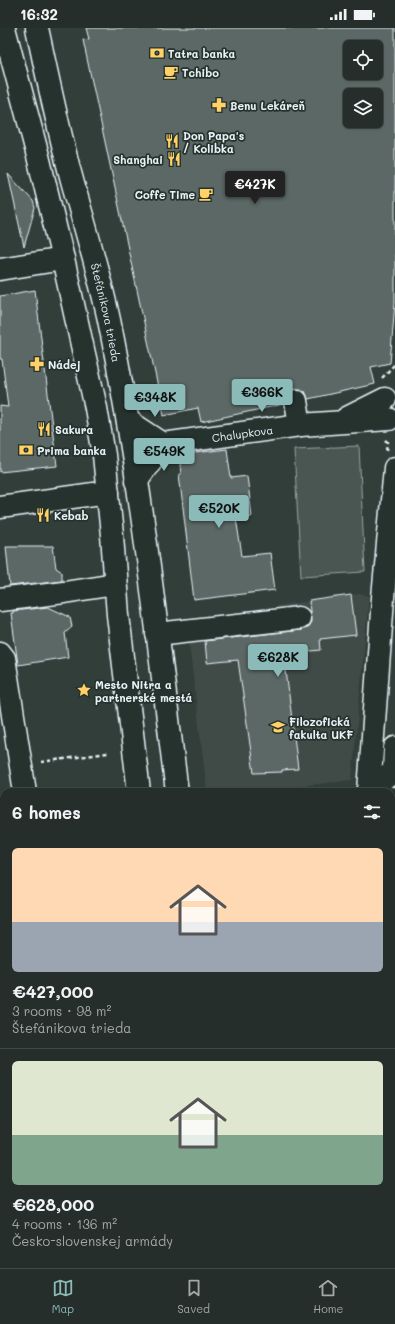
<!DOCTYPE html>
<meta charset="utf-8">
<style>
body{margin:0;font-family:Mali,sans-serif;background:#323a37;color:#f1f3f6;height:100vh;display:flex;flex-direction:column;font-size:15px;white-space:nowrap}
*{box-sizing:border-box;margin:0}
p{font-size:13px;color:#a4a8a9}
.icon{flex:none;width:22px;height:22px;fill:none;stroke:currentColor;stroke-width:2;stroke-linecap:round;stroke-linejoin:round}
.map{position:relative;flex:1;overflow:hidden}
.drawer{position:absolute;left:0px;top:760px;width:395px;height:480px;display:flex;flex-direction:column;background:#262e2b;border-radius:12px 12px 0 0;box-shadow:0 1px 3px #0004,0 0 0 1px #424a47}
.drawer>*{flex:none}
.buttons{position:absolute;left:343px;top:12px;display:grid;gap:8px}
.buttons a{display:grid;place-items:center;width:40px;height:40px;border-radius:6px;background:#262e2b;box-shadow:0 1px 3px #0004,0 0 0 1px #424a47;font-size:20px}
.price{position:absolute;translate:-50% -34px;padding:0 9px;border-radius:4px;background:#8bbbb9;color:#111;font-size:13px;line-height:26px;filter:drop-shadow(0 1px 2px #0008)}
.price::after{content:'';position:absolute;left:50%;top:24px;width:12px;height:9px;margin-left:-6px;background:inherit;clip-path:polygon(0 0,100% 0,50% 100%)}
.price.active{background:#222;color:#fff}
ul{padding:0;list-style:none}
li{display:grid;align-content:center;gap:8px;height:212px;padding:0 12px}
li+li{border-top:1px solid #424a47}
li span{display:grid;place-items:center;height:124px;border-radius:6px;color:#555}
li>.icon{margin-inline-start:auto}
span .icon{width:72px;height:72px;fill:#fffc;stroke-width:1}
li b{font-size:17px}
h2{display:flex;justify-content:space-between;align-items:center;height:48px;padding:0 12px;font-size:17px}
.status{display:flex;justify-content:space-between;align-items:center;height:28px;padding:0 20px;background:#262e2b;direction:ltr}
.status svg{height:11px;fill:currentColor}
.dock{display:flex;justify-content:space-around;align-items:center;height:56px;border-top:1px solid #424a47;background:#262e2b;font-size:11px;color:#a4a8a9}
.dock a{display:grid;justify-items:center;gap:2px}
.dock .active{color:#8bbbb9}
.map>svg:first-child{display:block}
.built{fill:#3f4b46}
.garden{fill:#495651;stroke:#98a4a4}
.building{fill:#5c6865;stroke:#e8f1f8;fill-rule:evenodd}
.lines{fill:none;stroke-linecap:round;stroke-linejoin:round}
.minor-casing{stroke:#e8f1f8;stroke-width:25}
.major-casing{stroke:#e8f1f8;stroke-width:25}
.path{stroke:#e8f1f8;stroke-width:2.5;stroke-dasharray:4 3;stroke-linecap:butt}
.minor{stroke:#26332d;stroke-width:22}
.major{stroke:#26332d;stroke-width:22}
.labels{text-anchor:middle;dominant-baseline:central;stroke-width:3.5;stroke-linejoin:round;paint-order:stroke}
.poi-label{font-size:11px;font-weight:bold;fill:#e8f1f8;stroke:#26332d;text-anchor:start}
.street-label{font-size:11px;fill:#e8f1f8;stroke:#26332d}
</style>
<div class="status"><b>16:32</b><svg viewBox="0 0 49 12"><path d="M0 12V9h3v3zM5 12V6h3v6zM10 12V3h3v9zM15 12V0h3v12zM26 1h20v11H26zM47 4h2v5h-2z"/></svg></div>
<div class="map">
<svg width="395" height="1240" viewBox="0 0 395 1240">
<rect width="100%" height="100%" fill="#323e39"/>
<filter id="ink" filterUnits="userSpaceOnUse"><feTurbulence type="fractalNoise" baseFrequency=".025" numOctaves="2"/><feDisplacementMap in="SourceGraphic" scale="8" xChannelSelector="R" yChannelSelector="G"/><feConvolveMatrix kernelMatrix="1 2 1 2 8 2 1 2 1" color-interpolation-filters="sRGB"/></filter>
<g filter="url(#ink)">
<path class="built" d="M 359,566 L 369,568 L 352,751 L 351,752 L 249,764 L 207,764 L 187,598 L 276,586 L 276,578 Z"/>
<path class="garden" d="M 359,418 L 365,544 L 301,548 L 294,421 Z"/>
<g class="building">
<path d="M 86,0 L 395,0 L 395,275 L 390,335 L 371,339 L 375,356 L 308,371 L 306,365 L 301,361 L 294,361 L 288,363 L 284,368 L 284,376 L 201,394 L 198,380 L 164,387 L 83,12 L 89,11 ZM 350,19 L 376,19 L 376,45 L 350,45 ZM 350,67 L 376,67 L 376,93 L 350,93 Z"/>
<path d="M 8,146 L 33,173 L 35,180 L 24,219 Z"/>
<path d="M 35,262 L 57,438 L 0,444 L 0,378 L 8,379 L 2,331 L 0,331 L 0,268 Z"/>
<path d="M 227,421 L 231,450 L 247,448 L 252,488 L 236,490 L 242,528 L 270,525 L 275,562 L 194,572 L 179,446 L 181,446 L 179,427 Z"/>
<path d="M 6,518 L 53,518 L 56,540 L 62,544 L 62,552 L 10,558 Z"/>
<path d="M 351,567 L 356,607 L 320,611 L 321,622 L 284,626 L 298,741 L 282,742 L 282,744 L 254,745 L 238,632 L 207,635 L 205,613 L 301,602 L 307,600 L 311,594 L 309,573 Z"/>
<path d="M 48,579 L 70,589 L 72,599 L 65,605 L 68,629 L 18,637 L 11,585 L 13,585 L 13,583 Z"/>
</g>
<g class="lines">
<defs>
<g id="minor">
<path d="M 0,241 L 63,231"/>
<path d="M 296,373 L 300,397"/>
<path d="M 347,390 L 385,371"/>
<path id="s1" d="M 128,393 L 163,416 L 300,397 L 389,391"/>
<path d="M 136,453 L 163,416"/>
<path d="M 0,479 L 108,464"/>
<path d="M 0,572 L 64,564 L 115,556"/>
<path d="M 157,606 L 299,590"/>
<path d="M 0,625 L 4,630 L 25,764"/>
<path d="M 394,743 L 395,720"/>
<path d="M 368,764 L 394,743"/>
<path d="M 371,764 L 369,763 L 383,570 L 395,440"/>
<path d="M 391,771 L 395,772"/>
<path d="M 0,794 L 4,802"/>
<path d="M 0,928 L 4,928"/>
<path d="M 0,1041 L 4,1067"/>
<path d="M 0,1092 L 4,1091"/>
<path d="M 391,1109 L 395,1109"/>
<path d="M 52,1236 L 53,1240"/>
<path d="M 321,1236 L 322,1240"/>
</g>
<g id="major">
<path d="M 4,0 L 38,128 L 63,231 L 96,380 L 104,427 L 112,507 L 118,587 L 139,764"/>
<path id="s2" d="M 37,0 C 48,52 59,105 73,156 C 86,201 99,246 109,292 C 141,448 157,606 177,764"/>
<path d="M 198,1236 L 199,1240"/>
<path d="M 232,1236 L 233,1240"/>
</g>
</defs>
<use href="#minor" class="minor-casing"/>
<use href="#major" class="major-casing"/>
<g class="path">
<path d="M 382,350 L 395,336"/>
<path d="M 386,412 L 388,414 L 387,422"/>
<path d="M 41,734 L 108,725"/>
<path d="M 4,1122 L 3,1123 L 4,1131"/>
<path d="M 18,1236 L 19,1240"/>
</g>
<use href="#minor" class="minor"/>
<use href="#major" class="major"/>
</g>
</g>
<defs>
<symbol id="bank-bare" viewBox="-9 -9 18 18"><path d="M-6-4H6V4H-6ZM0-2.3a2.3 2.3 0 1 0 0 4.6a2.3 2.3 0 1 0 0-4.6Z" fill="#ffd166" stroke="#26332d" stroke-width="2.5" paint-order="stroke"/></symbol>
<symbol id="cafe-bare" viewBox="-9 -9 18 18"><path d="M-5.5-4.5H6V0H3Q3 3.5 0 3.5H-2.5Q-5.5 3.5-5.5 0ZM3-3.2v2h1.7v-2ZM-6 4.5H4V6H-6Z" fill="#ffd166" stroke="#26332d" stroke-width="2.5" paint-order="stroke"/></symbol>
<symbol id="pharmacy-bare" viewBox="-9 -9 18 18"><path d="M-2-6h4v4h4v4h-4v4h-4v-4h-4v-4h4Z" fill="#ffd166" stroke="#26332d" stroke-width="2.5" paint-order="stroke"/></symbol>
<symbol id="restaurant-bare" viewBox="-9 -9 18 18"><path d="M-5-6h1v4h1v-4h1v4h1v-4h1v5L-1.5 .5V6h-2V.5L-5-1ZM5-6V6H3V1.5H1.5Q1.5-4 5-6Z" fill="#ffd166" stroke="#26332d" stroke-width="2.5" paint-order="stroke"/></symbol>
<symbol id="sight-bare" viewBox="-9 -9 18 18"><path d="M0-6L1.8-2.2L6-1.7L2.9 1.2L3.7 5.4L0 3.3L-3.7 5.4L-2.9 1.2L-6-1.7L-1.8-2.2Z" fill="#ffd166" stroke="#26332d" stroke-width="2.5" paint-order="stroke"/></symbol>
<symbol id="university-bare" viewBox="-9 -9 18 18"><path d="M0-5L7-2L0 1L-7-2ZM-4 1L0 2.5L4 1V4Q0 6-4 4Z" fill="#ffd166" stroke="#26332d" stroke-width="2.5" paint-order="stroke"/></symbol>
</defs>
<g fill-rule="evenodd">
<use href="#bank-bare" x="147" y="15" width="20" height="20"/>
<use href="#cafe-bare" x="161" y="34" width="20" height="20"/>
<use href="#pharmacy-bare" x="209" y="67" width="20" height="20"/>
<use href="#restaurant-bare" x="162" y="103" width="20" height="20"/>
<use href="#restaurant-bare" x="164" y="121" width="20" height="20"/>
<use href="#cafe-bare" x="196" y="156" width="20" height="20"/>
<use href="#pharmacy-bare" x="27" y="326" width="20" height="20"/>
<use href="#restaurant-bare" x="34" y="391" width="20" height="20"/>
<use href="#bank-bare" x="16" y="412" width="20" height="20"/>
<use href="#restaurant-bare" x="33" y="477" width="20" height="20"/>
<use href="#sight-bare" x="74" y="652" width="20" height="20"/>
<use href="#university-bare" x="268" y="689" width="20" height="20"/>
</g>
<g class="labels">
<g class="poi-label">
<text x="168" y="25">Tatra banka</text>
<text x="182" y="44">Tchibo</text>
<text x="230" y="77">Benu Lekáreň</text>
<text x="183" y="107">Don Papa's<tspan x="183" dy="13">/ Kolibka</tspan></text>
<text x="163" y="131" text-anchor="end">Shanghai</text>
<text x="195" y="166" text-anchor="end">Coffe Time</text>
<text x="48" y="336">Nádej</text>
<text x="55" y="401">Sakura</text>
<text x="37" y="422">Prima banka</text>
<text x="54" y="487">Kebab</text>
<text x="95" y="656">Mesto Nitra a<tspan x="95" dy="13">partnerské mestá</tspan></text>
<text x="289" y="693">Filozofická<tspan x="289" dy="13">fakulta UKF</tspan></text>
</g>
<g class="street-label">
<text stroke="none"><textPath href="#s2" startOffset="293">Štefánikova trieda</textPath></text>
<text stroke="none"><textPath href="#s1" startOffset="122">Chalupkova</textPath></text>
</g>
</g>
</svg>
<div class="buttons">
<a><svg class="icon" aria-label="locate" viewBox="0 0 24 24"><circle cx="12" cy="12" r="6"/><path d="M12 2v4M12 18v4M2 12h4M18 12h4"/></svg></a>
<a><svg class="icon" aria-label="layers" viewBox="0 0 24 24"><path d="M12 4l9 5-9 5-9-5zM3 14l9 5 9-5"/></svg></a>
</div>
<b class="price active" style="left:255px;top:177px">€427K</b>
<b class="price" style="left:262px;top:385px">€366K</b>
<b class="price" style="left:155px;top:390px">€348K</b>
<b class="price" style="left:164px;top:444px">€549K</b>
<b class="price" style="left:219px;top:501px">€520K</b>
<b class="price" style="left:278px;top:650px">€628K</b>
<section class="drawer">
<h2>6 homes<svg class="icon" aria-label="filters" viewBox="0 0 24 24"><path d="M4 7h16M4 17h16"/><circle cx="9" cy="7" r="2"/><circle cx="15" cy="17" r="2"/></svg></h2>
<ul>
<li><span style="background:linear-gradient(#ffd9b3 60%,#9aa5b1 0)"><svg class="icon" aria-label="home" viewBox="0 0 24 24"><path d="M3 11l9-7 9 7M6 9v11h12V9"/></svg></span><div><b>€427,000</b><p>3 rooms · 98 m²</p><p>Štefánikova trieda</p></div></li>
<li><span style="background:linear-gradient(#dfe7d0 60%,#7fa58c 0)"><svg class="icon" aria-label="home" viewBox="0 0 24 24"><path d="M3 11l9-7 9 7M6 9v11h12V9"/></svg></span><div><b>€628,000</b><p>4 rooms · 136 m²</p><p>Česko-slovenskej armády</p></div></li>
</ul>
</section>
</div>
<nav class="dock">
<a class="active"><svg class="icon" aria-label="map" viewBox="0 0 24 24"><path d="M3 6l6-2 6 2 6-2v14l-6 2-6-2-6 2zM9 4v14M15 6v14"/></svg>Map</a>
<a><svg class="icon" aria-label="saved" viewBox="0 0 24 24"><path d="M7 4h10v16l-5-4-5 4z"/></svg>Saved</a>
<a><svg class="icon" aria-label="home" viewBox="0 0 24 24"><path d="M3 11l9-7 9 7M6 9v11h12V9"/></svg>Home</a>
</nav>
